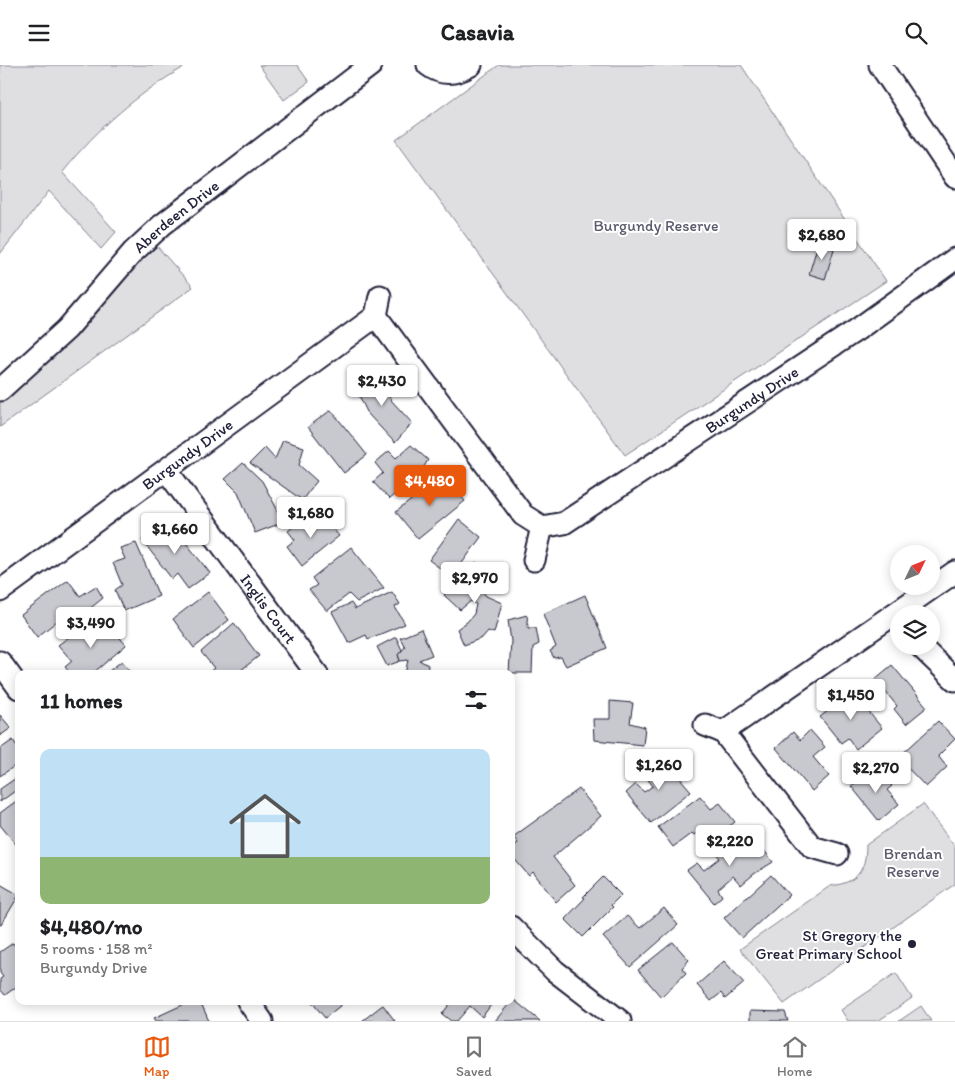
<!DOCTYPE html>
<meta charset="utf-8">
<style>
body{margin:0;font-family:Itim,sans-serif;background:#f2f2f2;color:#202124;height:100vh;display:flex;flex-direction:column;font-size:19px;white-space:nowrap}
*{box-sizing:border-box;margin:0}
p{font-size:16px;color:#757577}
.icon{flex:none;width:28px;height:28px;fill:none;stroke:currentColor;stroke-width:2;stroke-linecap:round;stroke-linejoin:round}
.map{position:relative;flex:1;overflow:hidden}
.drawer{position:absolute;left:15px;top:605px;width:500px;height:335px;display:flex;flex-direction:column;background:#fff;border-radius:10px;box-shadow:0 2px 12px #0003}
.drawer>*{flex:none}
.needle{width:32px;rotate:47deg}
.buttons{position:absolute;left:890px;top:480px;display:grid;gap:10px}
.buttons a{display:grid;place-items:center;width:50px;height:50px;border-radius:50%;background:#fff;box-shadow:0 2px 12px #0003;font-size:25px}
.price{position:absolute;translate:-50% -42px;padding:0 11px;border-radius:5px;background:#fff;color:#222;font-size:16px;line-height:32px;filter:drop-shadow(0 1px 2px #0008)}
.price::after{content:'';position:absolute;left:50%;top:30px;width:15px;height:11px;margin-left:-8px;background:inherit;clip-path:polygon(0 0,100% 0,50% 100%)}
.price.active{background:#ea580c;color:#fff}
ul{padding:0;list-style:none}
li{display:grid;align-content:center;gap:10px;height:265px;padding:0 25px}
li span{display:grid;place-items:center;height:155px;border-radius:10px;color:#555}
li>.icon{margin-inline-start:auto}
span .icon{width:90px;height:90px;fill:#fffc;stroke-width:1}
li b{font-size:21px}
h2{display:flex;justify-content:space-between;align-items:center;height:60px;padding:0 25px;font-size:21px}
header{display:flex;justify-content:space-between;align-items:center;height:65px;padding:0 25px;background:#fff;font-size:22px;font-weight:700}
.menu{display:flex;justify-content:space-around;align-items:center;height:70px;border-top:1px solid #e0e0e0;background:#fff;font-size:14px;color:#757577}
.menu a{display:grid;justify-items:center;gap:2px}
.menu .active{color:#ea580c}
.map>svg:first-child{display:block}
.green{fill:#dfdfe2;stroke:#80808e}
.building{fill:#c8c8cf;stroke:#22223b}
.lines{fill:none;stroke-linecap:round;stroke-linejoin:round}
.street-casing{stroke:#22223b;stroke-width:25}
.street{stroke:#fff;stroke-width:21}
.poi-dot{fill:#22223b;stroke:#fff;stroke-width:2}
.labels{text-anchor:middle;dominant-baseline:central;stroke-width:4;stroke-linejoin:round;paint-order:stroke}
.street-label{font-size:16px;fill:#22223b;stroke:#fff}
.park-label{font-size:16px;fill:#5b5b6d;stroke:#fff}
.poi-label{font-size:16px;fill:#22223b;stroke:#fff;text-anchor:end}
</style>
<header><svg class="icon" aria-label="menu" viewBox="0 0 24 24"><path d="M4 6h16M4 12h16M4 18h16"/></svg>Casavia<svg class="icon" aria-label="search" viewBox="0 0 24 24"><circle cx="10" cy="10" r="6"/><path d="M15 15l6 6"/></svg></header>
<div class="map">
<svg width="955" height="956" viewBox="0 0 955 956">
<rect width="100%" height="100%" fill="#fff"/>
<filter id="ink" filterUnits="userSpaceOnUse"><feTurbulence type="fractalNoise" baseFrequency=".02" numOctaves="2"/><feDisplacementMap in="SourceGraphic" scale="10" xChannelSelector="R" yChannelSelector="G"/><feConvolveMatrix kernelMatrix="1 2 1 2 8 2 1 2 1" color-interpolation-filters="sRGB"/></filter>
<g filter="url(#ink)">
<g class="green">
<path d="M 0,0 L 188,0 C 139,27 98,63 62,107 L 116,167 L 101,184 L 49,126 L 0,189 Z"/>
<path d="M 259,0 L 297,0 L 309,17 L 284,35 Z"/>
<path d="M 499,0 L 741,0 L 886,216 L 625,390 L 396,75 Z"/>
<path d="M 156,180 L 193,222 L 0,362 L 0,335 L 21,317 Z"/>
<path d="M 923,739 L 955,782 L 955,819 L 784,939 L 740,884 L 830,821 C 856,818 866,807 866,780 Z"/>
<path d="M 896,908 L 912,933 L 878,956 L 848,956 L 841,945 Z"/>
<path d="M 921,941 L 931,956 L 899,956 Z"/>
</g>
<g class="building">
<path d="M 818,179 L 834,184 L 825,214 L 809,209 Z"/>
<path d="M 378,308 L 391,335 L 412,358 L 395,378 L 368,349 L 354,320 Z"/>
<path d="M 331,345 L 367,390 L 344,408 L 308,362 Z"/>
<path d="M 283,375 L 304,382 L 299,400 L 317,416 L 302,435 L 250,398 L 265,383 L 275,394 Z"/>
<path d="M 411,380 L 428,395 L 419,410 L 389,434 L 373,417 L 383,408 L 375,398 L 389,386 L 396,393 Z"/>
<path d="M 243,398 L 262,416 L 284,457 L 255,468 L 238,427 L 225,414 Z"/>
<path d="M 443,410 L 465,436 L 418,474 L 396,447 Z"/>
<path d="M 323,451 L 339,471 L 302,501 L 287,481 L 295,475 L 288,466 L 304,453 L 312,460 Z"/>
<path d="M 167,454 L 210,508 L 188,524 L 177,509 L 172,514 L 142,475 Z"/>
<path d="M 459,454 L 481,472 L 452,512 L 429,495 Z"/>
<path d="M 136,478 L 159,531 L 124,546 L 115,525 L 122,520 L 113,498 L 125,494 L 120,483 Z"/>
<path d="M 351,482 L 384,523 L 357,537 L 349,529 L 327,546 L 309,525 L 317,520 L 312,513 Z"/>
<path d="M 476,497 L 492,513 L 481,524 L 486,531 L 502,538 L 494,568 L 488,566 L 482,573 L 464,580 L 457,564 L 467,557 L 474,549 L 476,539 L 471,536 L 460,545 L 444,530 Z"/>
<path d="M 68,515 L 80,531 L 96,521 L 103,533 L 77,554 L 71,545 L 37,572 L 21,550 Z"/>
<path d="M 208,527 L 229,555 L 194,583 L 173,554 Z"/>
<path d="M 392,527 L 400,539 L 395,542 L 405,559 L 368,574 L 366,570 L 349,578 L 332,547 L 351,538 L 355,544 Z"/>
<path d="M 585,530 L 607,583 L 566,601 L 561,592 L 554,593 L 550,586 L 556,582 L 543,549 Z"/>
<path d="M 527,550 L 528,563 L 536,563 L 539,579 L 533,582 L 532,608 L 509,608 L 511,576 L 508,555 Z"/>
<path d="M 106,556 L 126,580 L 92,609 L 71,609 L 65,602 L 72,596 L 58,580 L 84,561 L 89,567 Z"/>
<path d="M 234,558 L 259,591 L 236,609 L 207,609 L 214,603 L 201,587 Z"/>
<path d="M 421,564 L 432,590 L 419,595 L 428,600 L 427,609 L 405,609 L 408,595 L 400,596 L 398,590 L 405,582 L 400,573 Z"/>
<path d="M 396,572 L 402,585 L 398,590 L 400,596 L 387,601 L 377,582 Z"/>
<path d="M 122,596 L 132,609 L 105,609 Z"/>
<path d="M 892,600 L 927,642 L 906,659 L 894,644 L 897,641 L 875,614 Z"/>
<path d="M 852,627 L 882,663 L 856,684 L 848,673 L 841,678 L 820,652 Z"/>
<path d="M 610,636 L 633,638 L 630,658 L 645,662 L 643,680 L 594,675 L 593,654 L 610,654 Z"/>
<path d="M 0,650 L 11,663 L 0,671 Z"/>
<path d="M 938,656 L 955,674 L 938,691 L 947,702 L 926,722 L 898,693 Z"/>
<path d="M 810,665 L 825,682 L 813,692 L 829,711 L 812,726 L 776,683 L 793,667 L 800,675 Z"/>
<path d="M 13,675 L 19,684 L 19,698 L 0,711 L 0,684 Z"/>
<path d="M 655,695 L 662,702 L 667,698 L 691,726 L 651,758 L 626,728 L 636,719 L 644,727 L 653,721 L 641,706 Z"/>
<path d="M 877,702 L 892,721 L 887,725 L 899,739 L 879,756 L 851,721 Z"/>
<path d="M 19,711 L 19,723 L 0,737 L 0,724 Z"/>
<path d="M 579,724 L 601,751 L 553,792 L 575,820 L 556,837 L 533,807 L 529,811 L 511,790 L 511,783 L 518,778 L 513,772 Z"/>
<path d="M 700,731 L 711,744 L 720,738 L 735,757 L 712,774 L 704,763 L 694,770 L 692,768 L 673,782 L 658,762 Z"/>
<path d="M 19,734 L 19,783 L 0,760 L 0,748 Z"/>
<path d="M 731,773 L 741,788 L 757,776 L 773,797 L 754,809 L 741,820 L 733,811 L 718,824 L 722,831 L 714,838 L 687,805 L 697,798 L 704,805 L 720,793 L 714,786 Z"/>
<path d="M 771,810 L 789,830 L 742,873 L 724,853 Z"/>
<path d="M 603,812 L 621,830 L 611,840 L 613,842 L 583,872 L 565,854 L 585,833 L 583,832 Z"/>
<path d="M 0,819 L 19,830 L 1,860 L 0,860 Z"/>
<path d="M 664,843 L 678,860 L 630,902 L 603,872 L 627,851 L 640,863 Z"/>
<path d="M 673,877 L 689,895 L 682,903 L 686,908 L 661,932 L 638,905 Z"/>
<path d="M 13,878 L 19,886 L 19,920 L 5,930 L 0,924 L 0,914 L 3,912 L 0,908 L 0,887 Z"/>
<path d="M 724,896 L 744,918 L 725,934 L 721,928 L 711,936 L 697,920 Z"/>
<path d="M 513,934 L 540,956 L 495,956 Z"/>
<path d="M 191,936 L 200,936 L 209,956 L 156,956 L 154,953 Z"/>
<path d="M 311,936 L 346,936 L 325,953 Z"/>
<path d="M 452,936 L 494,936 L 482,952 L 470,941 L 457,956 L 451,956 L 442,949 Z"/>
<path d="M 383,940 L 395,956 L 362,956 L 380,942 Z"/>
<path d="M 750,946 L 785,947 L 788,956 L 750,956 Z"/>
</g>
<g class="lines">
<defs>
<g id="street">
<path d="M 428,0 C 442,11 456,9 471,0"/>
<path d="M 880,0 L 955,112"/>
<path d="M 380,231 L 376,251 L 523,450 L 542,462"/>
<path id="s1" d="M 0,325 L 67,264 L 133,187 L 162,160 L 371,0"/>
<path id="s2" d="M 167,406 L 317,609"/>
<path id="s3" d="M 534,495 L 542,462 L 564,458 L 858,264 L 955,194"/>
<path id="s4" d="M 0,526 L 376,251"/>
<path d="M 920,581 L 955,615"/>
<path d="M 0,597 L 19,623"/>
<path d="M 705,660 L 723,667 L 955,507"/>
<path d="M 723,667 L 812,782 L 837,789"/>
<path d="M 511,862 L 555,906 L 620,956"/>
<path d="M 248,936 L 262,956"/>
</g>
</defs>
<use href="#street" class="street-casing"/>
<use href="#street" class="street"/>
</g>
</g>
<circle class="poi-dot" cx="912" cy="879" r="5"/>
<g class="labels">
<g class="street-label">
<text stroke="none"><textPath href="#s1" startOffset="248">Aberdeen Drive</textPath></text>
<text stroke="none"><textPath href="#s3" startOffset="281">Burgundy Drive</textPath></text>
<text stroke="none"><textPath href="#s4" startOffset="232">Burgundy Drive</textPath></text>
<text stroke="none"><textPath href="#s2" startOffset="171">Inglis Court</textPath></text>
</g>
<g class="park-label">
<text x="656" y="160">Burgundy Reserve</text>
<text x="913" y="788">Brendan<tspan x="913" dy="18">Reserve</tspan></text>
</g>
<g class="poi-label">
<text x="902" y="870">St Gregory the<tspan x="902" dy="18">Great Primary School</tspan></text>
</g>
</g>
</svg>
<div class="buttons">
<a><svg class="needle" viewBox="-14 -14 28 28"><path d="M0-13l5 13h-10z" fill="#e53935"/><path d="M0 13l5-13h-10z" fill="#757577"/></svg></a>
<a><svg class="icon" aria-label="layers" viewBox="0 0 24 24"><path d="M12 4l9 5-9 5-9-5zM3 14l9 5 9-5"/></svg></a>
</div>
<b class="price" style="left:822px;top:196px">$2,680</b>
<b class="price" style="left:382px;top:342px">$2,430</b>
<b class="price active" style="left:430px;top:442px">$4,480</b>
<b class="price" style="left:311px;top:474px">$1,680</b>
<b class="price" style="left:175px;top:490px">$1,660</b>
<b class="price" style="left:475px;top:539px">$2,970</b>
<b class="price" style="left:91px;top:584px">$3,490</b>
<b class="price" style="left:851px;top:656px">$1,450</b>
<b class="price" style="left:659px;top:726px">$1,260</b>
<b class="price" style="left:876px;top:729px">$2,270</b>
<b class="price" style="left:730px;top:802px">$2,220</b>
<section class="drawer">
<h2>11 homes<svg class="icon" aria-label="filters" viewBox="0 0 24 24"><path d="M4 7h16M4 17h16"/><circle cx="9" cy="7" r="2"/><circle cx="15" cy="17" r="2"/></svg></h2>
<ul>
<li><span style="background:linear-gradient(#bfe0f5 70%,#8fb573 0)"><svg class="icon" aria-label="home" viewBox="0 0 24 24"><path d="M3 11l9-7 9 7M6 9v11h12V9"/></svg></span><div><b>$4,480/mo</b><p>5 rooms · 158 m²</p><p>Burgundy Drive</p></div></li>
</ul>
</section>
</div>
<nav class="menu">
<a class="active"><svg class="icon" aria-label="map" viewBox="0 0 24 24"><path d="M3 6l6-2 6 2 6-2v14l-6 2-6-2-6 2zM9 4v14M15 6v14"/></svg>Map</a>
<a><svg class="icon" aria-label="saved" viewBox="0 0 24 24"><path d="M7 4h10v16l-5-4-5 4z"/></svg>Saved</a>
<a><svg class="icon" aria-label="home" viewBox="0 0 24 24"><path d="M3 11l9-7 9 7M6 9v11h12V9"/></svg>Home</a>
</nav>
